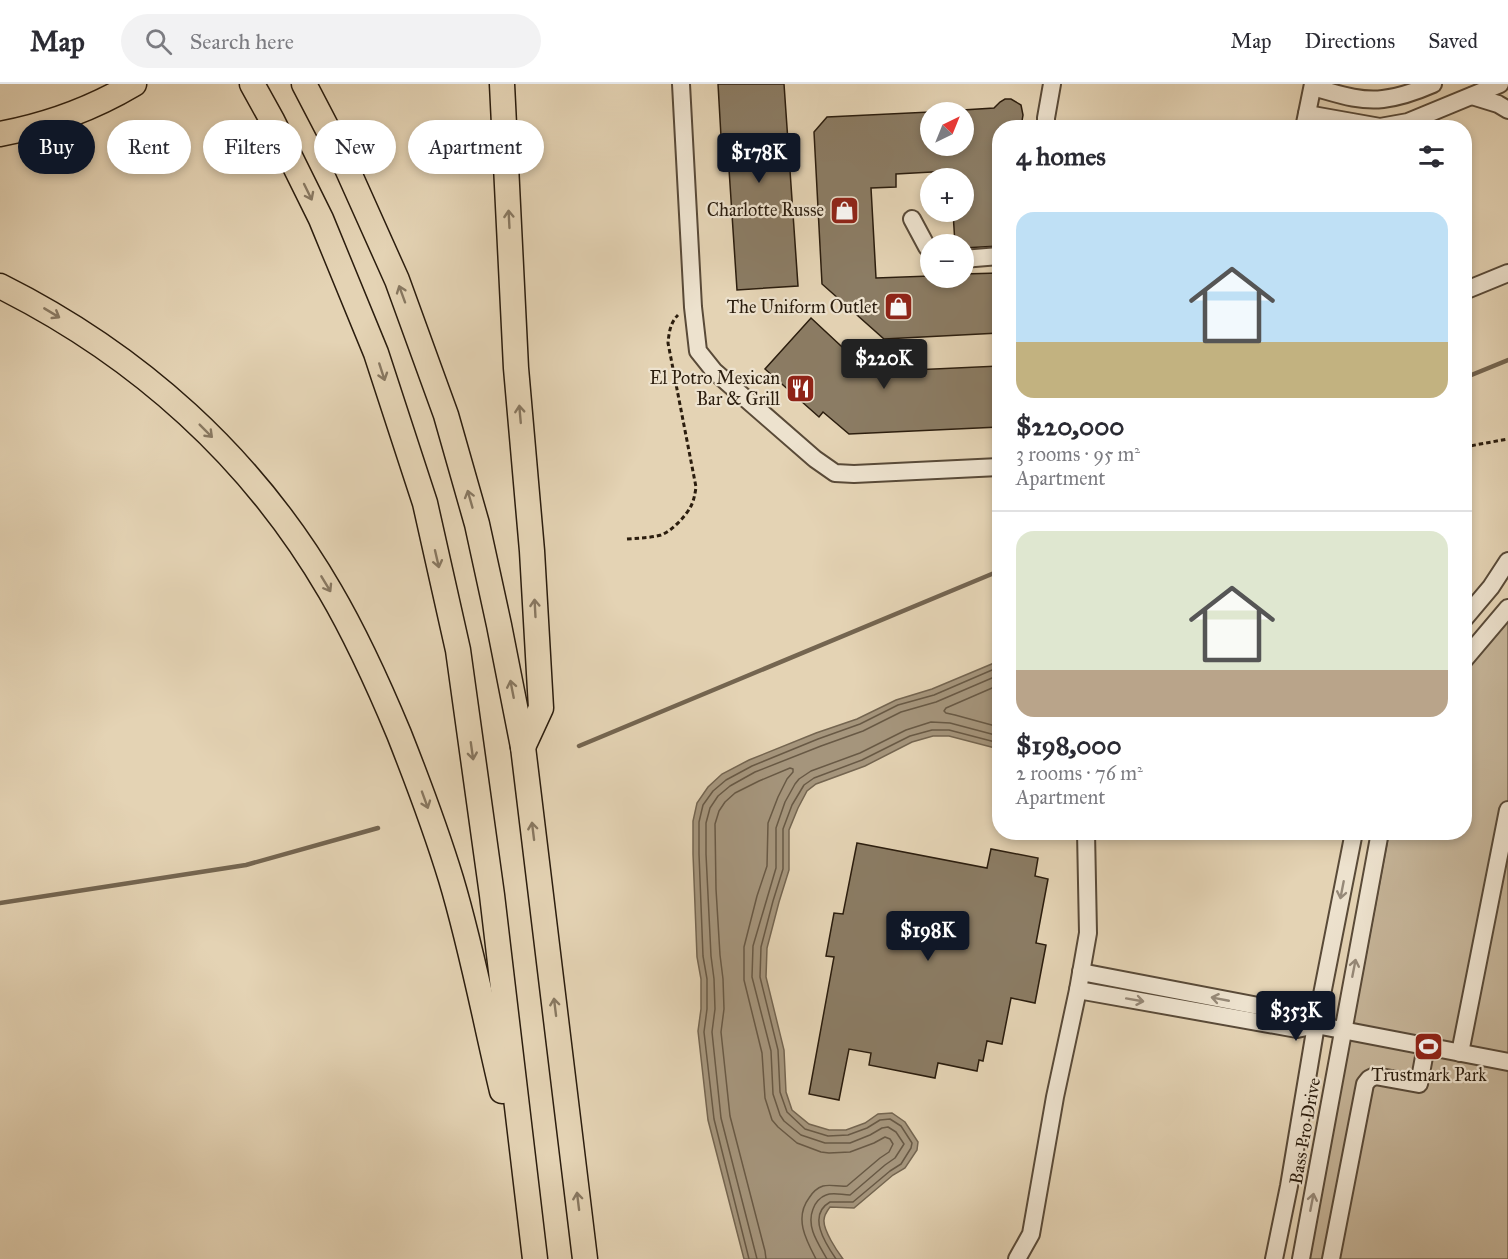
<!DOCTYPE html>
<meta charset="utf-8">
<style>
body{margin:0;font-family:"IM FELL Great Primer",serif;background:#f2f2f3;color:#2b2b33;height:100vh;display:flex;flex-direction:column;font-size:22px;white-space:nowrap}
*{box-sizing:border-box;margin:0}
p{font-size:20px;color:#7c7c81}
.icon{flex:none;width:33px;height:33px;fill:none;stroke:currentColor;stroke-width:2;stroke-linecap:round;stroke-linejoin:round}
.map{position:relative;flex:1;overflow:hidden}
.side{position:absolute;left:992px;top:36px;width:480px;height:720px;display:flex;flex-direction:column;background:#fff;border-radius:24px;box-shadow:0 3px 9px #0003}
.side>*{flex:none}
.guide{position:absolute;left:18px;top:36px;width:570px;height:54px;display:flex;gap:12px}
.needle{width:39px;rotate:43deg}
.fabs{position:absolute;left:920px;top:18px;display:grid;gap:12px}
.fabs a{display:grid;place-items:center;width:54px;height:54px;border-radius:50%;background:#fff;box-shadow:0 3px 9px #0003;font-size:30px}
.price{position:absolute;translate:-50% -51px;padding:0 14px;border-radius:6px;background:#111827;color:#fff;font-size:20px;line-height:39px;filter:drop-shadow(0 2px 3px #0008)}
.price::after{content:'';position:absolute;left:50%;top:36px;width:18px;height:14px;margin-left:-9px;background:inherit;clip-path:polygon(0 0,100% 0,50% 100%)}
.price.active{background:#222;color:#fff}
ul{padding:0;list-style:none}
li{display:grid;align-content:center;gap:12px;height:318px;padding:0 24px}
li+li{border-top:2px solid #e1e1e2}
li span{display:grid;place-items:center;height:186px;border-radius:18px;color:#555}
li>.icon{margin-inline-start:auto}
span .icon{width:108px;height:108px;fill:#fffc;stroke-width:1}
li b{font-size:26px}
h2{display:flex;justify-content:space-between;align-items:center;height:72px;padding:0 24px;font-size:26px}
.tag{padding:0 21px;border-radius:27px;background:#fff;box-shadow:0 3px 9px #0003;font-size:21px;line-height:54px}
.tag.active{background:#111827;color:#fff}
header{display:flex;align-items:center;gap:36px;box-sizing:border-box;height:84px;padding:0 30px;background:#fff;border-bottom:2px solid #e1e1e2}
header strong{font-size:28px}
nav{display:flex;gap:33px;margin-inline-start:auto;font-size:21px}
.search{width:420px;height:54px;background:#f2f2f3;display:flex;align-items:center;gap:15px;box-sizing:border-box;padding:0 21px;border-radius:33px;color:#7c7c81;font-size:22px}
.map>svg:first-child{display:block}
.green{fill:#c5b498;stroke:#786853;stroke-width:1.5}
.water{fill:#a5957c;stroke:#746550;stroke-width:1.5}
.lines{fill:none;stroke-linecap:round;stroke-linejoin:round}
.shore{stroke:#685945;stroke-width:1.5}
.stream{stroke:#746550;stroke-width:4.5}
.building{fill:#8b7c64;stroke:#2b1d0e;stroke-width:1.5}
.minor-casing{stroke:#594a38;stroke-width:20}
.highway-casing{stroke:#2b1d0e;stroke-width:27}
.path{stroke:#2b1d0e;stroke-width:3;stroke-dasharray:4.5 3;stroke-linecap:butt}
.minor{stroke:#ede2ce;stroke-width:16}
.highway{stroke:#e4d3b4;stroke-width:24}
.oneway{stroke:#887861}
.oneway2{stroke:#968978}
.labels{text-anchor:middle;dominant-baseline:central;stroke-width:4.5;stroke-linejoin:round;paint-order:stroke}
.poi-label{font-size:18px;fill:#2b1d0e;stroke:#ede2ce;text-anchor:end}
.street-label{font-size:18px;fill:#2b1d0e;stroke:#ede2ce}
</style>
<header>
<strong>Map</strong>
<div class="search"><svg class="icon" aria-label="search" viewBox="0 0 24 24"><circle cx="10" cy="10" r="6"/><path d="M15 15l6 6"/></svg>Search here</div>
<nav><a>Map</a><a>Directions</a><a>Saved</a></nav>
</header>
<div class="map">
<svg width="1508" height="1175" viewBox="0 0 1508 1175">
<rect width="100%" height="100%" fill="#e4d3b4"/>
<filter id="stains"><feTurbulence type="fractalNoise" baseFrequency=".00333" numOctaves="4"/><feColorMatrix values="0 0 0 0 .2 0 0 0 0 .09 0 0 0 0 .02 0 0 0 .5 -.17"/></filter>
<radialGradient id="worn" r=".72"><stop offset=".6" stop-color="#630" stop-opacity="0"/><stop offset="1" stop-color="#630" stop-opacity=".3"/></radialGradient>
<path class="green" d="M 1508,533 L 1508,1175 L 1309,1175 L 1389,749 L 1464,748 L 1464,585 L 1490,556 Z"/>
<path class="water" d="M 999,577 L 999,665 L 949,652 L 933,652 L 912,658 L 865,682 L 816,700 L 807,707 L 798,724 L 789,746 L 789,786 L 779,818 L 767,864 L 766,893 L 784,966 L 786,1008 L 792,1026 L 809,1040 L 829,1046 L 846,1046 L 865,1039 L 878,1030 L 892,1029 L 905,1038 L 918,1058 L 917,1066 L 905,1084 L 893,1091 L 854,1124 L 830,1123 C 827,1127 824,1131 824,1136 C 823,1146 837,1167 843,1175 L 744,1175 L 708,1036 L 698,947 L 701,925 L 701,895 L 697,873 L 693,770 L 693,737 L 697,719 L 708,703 L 722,690 L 749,676 L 816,649 L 857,635 L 896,616 L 932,605 Z"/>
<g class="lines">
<g class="shore">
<path d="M 999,601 L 946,624 L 944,627 L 946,629 L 955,631 L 999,643"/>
<path d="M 749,1175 L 714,1035 L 704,948 L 707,925 L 707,895 L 703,872 L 699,770 L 699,738 L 703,721 L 713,707 L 726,696 L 752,682 L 818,655 L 860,640 L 898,621 L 934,611 L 999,583"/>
<path d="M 757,1175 L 721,1034 L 712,948 L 715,925 L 714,895 L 711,872 L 706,770 L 706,739 L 710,724 L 718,712 L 730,702 L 755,688 L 821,662 L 863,647 L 901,628 L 936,618 L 999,591"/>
<path d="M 766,1175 L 765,1167 L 730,1032 L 721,948 L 724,925 L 723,895 L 720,871 L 716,805 L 715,740 L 719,727 L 725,718 L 735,709 L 759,697 L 790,684 L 793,685 L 793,688 L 787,695 L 778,713 L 768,739 L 767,782 L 757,812 L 744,863 L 744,896 L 762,969 L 765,1014 L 772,1036 L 778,1043 L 797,1059 L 821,1068 L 829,1069 L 850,1068 L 874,1059 L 885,1053 L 890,1055 L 893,1060 L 889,1068 L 880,1074 L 847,1102 C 839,1103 831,1100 823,1102 C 817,1104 812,1109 809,1114 C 794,1134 806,1156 816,1175"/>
<path d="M 827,1175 C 818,1159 806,1143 813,1125 C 815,1119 820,1113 826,1111 C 833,1108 842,1111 850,1111 L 885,1081 L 895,1074 L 904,1060 L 896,1048 L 888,1043 L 882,1044 L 870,1051 L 850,1059 L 825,1059 L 801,1051 L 784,1037 L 780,1031 L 773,1010 L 771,967 L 752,893 L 753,862 L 776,784 L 776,744 L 785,718 L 795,700 L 799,695 L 811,687 L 860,669 L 906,646 L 931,638 L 950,639 L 999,652"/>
<path d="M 836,1175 C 825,1159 807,1131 830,1118 L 853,1118 L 890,1087 L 901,1080 L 911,1064 L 912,1059 L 901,1042 L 890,1035 L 880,1036 L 867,1044 L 848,1051 L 828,1052 L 805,1045 L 787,1028 L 780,1008 L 778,966 L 760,893 L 761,863 L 773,817 L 783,785 L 783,745 L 792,721 L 804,701 L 814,694 L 862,676 L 910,652 L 932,646 L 949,646 L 999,659"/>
</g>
<g class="stream">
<path d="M 1464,294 L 1508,276"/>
<path d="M 579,662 L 999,487"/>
<path d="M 0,819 L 246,781 L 378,744"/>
</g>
</g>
<g class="building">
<path d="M 718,0 L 784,0 L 798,202 L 737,206 L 728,70 L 722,70 Z"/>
<path d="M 1005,15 L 1011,15 L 1021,21 L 1023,31 L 1022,37 L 1016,44 L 999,44 L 999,162 L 963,164 L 963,160 L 955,160 L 953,128 L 963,128 L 963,94 L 950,94 L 950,87 L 896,90 L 896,103 L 871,104 L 876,194 L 930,192 L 930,194 L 963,194 L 963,190 L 999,189 L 999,249 L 884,255 L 822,200 L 814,48 L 827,33 L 930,28 L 930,62 L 963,62 L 963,26 L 994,24 L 1000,18 Z"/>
<path d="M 811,234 L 869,288 L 999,282 L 999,343 L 849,350 L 823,328 L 819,333 L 765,285 Z"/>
<path d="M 857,759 L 987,784 L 991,765 L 1038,774 L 1035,792 L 1048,795 L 1036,859 L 1046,861 L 1035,919 L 1011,914 L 1002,960 L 987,957 L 983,977 L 979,976 L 977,987 L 938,979 L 935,994 L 869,981 L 871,969 L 849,965 L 839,1016 L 809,1010 L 834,873 L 826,872 L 834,829 L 843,830 Z"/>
</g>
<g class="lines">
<defs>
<g id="minor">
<path d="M 681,0 L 693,223 L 698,267 L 714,287 L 815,375 L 835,389 L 854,390 L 999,383"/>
<path d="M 1313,3 C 1335,9 1359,18 1383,15 C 1400,13 1417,7 1433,0"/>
<path d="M 1472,12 L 1498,20 L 1508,26"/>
<path d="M 1307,30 L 1380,43 L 1408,38 L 1500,0"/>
<path d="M 1046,44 L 1046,34 L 1052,0"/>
<path d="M 1304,44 L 1313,0"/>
<path d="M 912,135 L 927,163 L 930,165"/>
<path d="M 963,175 L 999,172"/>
<path d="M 1464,207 L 1508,189"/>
<path d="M 1464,535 L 1491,503 L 1508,477"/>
<path d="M 1464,576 L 1508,524"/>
<path d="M 1081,888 L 1300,930 L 1316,941 L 1508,978"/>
<path d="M 1078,906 L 1297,945 L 1316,941"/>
<path d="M 1460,969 L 1508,726"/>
<path d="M 1017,1175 L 1031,1150 L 1055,1013 L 1078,906 L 1088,849 L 1086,748"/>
<path d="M 1274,1175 L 1289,1102 L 1316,941 L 1354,748"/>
<path d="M 1301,1175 L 1380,748"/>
<path d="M 1331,1175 L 1365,1000 L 1369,995 L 1375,992 L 1419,1000 L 1426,962"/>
</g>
<g id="highway">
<path d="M 252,0 L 272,36 L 321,135 L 376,269 L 425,419 L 458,566 L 492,811 L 535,1175"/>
<path d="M 304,0 L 341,71 L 397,196 L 446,331 L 477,440 L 499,541 L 523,663 L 585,1175"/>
<path d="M 502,0 L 516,284 L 532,467 L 541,624 L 523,663"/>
<path d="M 0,50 C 48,41 92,25 134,0"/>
<path d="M 0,202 C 138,271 252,373 330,507 C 357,553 379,602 399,650 C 418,698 436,746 451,795 C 472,865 485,936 502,1007"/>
</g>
</defs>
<use href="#minor" class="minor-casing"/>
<use href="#highway" class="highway-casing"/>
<g class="path">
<path d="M 1464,363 L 1508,355"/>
<path d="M 627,455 C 639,454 650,454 661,451 C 672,447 686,432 691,422 C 694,416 695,410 696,403 L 668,259 C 669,249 670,239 678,231"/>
</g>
<use href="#minor" class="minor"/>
<use href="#highway" class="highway"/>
</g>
<defs><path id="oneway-shaft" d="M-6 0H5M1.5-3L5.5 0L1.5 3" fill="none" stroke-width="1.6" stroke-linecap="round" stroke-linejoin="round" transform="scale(1.5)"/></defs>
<g class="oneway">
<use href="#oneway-shaft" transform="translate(308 108) rotate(64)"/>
<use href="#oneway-shaft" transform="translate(509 135) rotate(-93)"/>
<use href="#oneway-shaft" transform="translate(402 210) rotate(-110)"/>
<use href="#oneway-shaft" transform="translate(52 229) rotate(31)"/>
<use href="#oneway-shaft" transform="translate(382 288) rotate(72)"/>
<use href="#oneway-shaft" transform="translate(520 330) rotate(-95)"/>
<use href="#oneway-shaft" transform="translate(206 347) rotate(45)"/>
<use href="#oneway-shaft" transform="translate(470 415) rotate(-106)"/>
<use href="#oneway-shaft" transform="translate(437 475) rotate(77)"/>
<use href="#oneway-shaft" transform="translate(326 500) rotate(59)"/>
<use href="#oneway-shaft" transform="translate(535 524) rotate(-93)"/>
<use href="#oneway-shaft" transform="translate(512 605) rotate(-101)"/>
<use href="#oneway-shaft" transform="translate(472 667) rotate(82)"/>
<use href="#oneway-shaft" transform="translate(425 716) rotate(70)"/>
<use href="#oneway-shaft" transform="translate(533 747) rotate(-97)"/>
<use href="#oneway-shaft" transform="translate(555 923) rotate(-97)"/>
<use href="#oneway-shaft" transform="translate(578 1117) rotate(-97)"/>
</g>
<g class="oneway2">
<use href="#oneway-shaft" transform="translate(1342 806) rotate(101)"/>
<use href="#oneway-shaft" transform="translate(1354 884) rotate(-79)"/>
<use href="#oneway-shaft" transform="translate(1220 915) rotate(-169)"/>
<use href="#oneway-shaft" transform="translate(1135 916) rotate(10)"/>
<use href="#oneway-shaft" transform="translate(1312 1118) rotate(-79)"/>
</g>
<defs>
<symbol id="shop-square" viewBox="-11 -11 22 22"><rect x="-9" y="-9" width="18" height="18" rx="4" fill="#8f2418" stroke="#ede2ce"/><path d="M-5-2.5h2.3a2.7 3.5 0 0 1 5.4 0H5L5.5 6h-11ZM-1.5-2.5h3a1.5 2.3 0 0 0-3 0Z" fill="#fff"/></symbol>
<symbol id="restaurant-square" viewBox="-11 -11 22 22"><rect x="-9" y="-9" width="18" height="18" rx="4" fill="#8f2418" stroke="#ede2ce"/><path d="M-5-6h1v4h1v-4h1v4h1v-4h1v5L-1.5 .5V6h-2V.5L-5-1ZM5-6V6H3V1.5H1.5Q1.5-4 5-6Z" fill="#fff"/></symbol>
<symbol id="stadium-square" viewBox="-11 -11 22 22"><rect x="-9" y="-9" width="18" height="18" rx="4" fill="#8f2418" stroke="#ede2ce"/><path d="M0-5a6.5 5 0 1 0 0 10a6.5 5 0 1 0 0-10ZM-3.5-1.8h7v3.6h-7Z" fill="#fff"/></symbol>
</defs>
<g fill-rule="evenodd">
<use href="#shop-square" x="828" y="110" width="33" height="33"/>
<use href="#shop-square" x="882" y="206" width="33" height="33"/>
<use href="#restaurant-square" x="784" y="288" width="33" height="33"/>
<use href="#stadium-square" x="1412" y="946" width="33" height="33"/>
</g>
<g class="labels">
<g class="poi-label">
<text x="824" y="126">Charlotte Russe</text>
<text x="878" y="223">The Uniform Outlet</text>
<text x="780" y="294">El Potro Mexican<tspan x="780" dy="21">Bar &amp; Grill</tspan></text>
<text x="1429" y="991" text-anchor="middle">Trustmark Park</text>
</g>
<g class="street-label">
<text transform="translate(1305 1047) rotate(-80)">Bass Pro Drive</text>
</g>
</g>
<rect width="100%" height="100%" filter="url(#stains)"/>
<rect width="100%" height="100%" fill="url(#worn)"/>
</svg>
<div class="fabs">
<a><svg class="needle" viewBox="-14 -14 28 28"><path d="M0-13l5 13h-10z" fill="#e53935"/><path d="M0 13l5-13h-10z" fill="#7c7c81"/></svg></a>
<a>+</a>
<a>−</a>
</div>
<b class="price" style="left:759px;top:100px">$178K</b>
<b class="price active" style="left:884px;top:306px">$220K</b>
<b class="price" style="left:928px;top:878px">$198K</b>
<b class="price" style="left:1296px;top:958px">$353K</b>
<div class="guide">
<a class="tag active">Buy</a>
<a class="tag">Rent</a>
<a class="tag">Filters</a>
<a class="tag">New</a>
<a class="tag">Apartment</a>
</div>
<section class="side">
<h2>4 homes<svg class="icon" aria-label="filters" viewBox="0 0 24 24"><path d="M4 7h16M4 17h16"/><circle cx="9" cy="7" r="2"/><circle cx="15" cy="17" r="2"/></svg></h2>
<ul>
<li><span style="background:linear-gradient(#bfe0f5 70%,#c2b280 0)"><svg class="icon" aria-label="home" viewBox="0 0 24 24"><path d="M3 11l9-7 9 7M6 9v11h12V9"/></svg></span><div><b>$220,000</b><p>3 rooms · 95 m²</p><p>Apartment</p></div></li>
<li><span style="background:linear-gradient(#dfe7d0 75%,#b9a48a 0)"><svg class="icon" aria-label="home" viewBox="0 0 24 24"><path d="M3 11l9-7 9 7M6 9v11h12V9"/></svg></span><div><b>$198,000</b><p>2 rooms · 76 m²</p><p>Apartment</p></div></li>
</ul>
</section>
</div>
